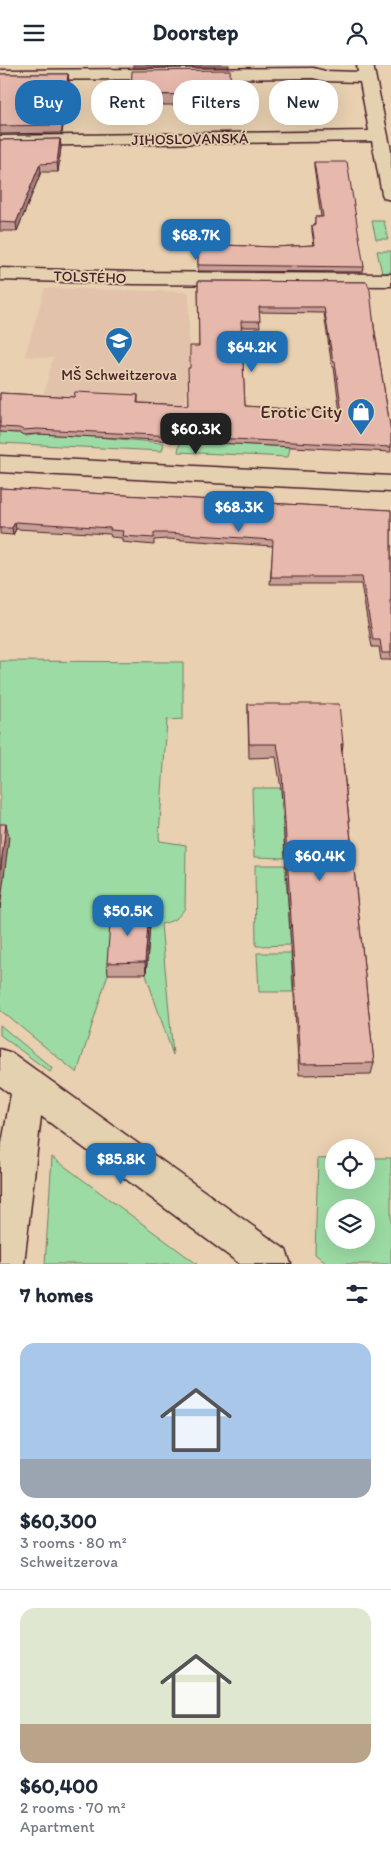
<!DOCTYPE html>
<meta charset="utf-8">
<style>
body{margin:0;font-family:Itim,sans-serif;background:#f6f6f7;color:#1f2937;height:100vh;display:flex;flex-direction:column;font-size:19px;white-space:nowrap}
*{box-sizing:border-box;margin:0}
p{font-size:16px;color:#747a83}
.icon{flex:none;width:28px;height:28px;fill:none;stroke:currentColor;stroke-width:2;stroke-linecap:round;stroke-linejoin:round}
.map{position:relative;height:1199px;overflow:hidden}
.side{display:flex;flex-direction:column;background:#fff;flex:1}
.side>*{flex:none}
.hud{position:absolute;left:15px;top:15px;width:361px;height:45px;display:flex;gap:10px}
.tools{position:absolute;left:325px;top:1074px;display:grid;gap:10px}
.tools a{display:grid;place-items:center;width:50px;height:50px;border-radius:50%;background:#fff;box-shadow:0 5px 20px #0002;font-size:25px}
.price{position:absolute;translate:-50% -42px;padding:0 11px;border-radius:10px;background:#1f6fb2;color:#fff;font-size:16px;line-height:32px;filter:drop-shadow(0 1px 2px #0008)}
.price::after{content:'';position:absolute;left:50%;top:30px;width:15px;height:11px;margin-left:-8px;background:inherit;clip-path:polygon(0 0,100% 0,50% 100%)}
.price.on{background:#222;color:#fff}
ul{padding:0;list-style:none}
li{display:grid;align-content:center;gap:10px;height:265px;padding:0 20px}
li+li{border-top:1px solid #e0e1e3}
li span{display:grid;place-items:center;height:155px;border-radius:15px;color:#555}
li>.icon{margin-inline-start:auto}
span .icon{width:90px;height:90px;fill:#fffc;stroke-width:1}
li b{font-size:21px}
h2{display:flex;justify-content:space-between;align-items:center;height:60px;padding:0 20px;font-size:21px}
.tag{padding:0 18px;border-radius:20px;background:#fff;box-shadow:0 5px 20px #0002;font-size:18px;line-height:45px}
.tag.on{background:#1f6fb2;color:#fff}
header{display:flex;justify-content:space-between;align-items:center;height:65px;padding:0 20px;background:#fff;font-size:22px;font-weight:700}
.map>svg:first-child{display:block}
.built{fill:#e2c2ab}
.green{fill:#9cdba4;stroke:#737d68;fill-rule:evenodd}
.lines{fill:none;stroke-linecap:round;stroke-linejoin:round}
.minor-casing{stroke:#4a1f2b;stroke-width:3}
.minor{fill:#e4d1af;fill-rule:evenodd}
.wall{fill:#c79f95;stroke:#4a1f2b;fill-rule:evenodd}
.shaded-wall{fill:#a28279;stroke:#4a1f2b}
.building{fill:#e7b9ad;stroke:#4a1f2b;fill-rule:evenodd}
.labels{text-anchor:middle;dominant-baseline:central;stroke-width:4;stroke-linejoin:round;paint-order:stroke}
.far-street-label{font-size:15px;fill:#4a1f2b;stroke:#e4d1af}
.far-poi-label{font-size:15px;fill:#4a1f2b;stroke:#e4d1af}
.poi-label{font-size:18px;fill:#4a1f2b;stroke:#e4d1af;text-anchor:end}
</style>
<header><svg class="icon" aria-label="menu" viewBox="0 0 24 24"><path d="M4 6h16M4 12h16M4 18h16"/></svg>Doorstep<svg class="icon" aria-label="person" viewBox="0 0 24 24"><circle cx="12" cy="8" r="4"/><path d="M4 21q1-7 8-7t8 7"/></svg></header>
<div class="map">
<svg width="391" height="1199" viewBox="0 0 391 1199">
<rect width="100%" height="100%" fill="#e8d0b1"/>
<filter id="ink" filterUnits="userSpaceOnUse"><feTurbulence type="fractalNoise" baseFrequency=".02" numOctaves="2"/><feDisplacementMap in="SourceGraphic" scale="10" xChannelSelector="R" yChannelSelector="G"/><feConvolveMatrix kernelMatrix="1 2 1 2 8 2 1 2 1" color-interpolation-filters="sRGB"/></filter>
<g filter="url(#ink)">
<path class="built" d="M 45,223 L 189,227 L 189,314 L 180,376 L 165,376 L 164,377 L 131,374 L 137,344 L 42,336 L 53,293 L 25,291 Z"/>
<g class="green">
<path d="M 372,156 L 384,156 L 388,174 L 376,174 Z"/>
<path d="M 377,186 L 391,186 L 391,207 L 382,208 Z"/>
<path d="M 0,367 L 20,368 L 27,371 L 38,369 L 97,372 L 164,378 L 162,386 L 0,378 Z"/>
<path d="M 180,376 L 290,382 L 288,392 L 178,387 Z"/>
<path d="M 0,596 L 183,597 L 183,654 L 167,655 L 159,772 L 160,776 L 186,780 L 185,843 C 178,854 173,856 161,859 L 173,990 L 146,910 L 150,859 L 112,858 L 108,909 L 77,1008 L 0,945 Z"/>
<path d="M 252,723 L 281,723 L 285,793 L 254,792 Z"/>
<path d="M 255,800 L 285,800 L 291,880 L 256,881 Z"/>
<path d="M 257,888 L 291,888 L 293,927 L 259,927 Z"/>
<path d="M 0,960 L 52,1003 L 50,1007 L 0,970 Z"/>
<path d="M 52,1092 L 197,1199 L 45,1199 Z"/>
<path d="M 334,1093 L 334,1115 L 366,1115 L 366,1093 L 391,1093 L 391,1199 L 327,1199 L 315,1189 L 318,1094 ZM 334,1142 L 366,1142 L 366,1175 L 334,1175 Z"/>
</g>
<g class="lines">
<defs>
<g id="minor">
<path d="M 357,0 L 373,0 L 391,85 L 391,135 L 384,133 L 382,129 L 372,76 L 0,81 L 0,71 L 369,66 L 360,17 L 325,16 L 313,13 L 0,15 L 0,5 L 313,3 L 325,6 L 358,7 Z"/>
<path d="M 0,203 L 133,207 L 391,209 L 391,221 L 133,219 L 0,215 Z"/>
<path d="M 0,391 L 391,411 L 391,427 L 0,407 Z"/>
<path d="M 0,984 L 12,988 L 286,1185 L 291,1199 L 240,1199 L 41,1051 L 24,1199 L 0,1199 L 0,1089 L 11,1029 L 0,1021 Z"/>
</g>
</defs>
<use href="#minor" class="minor-casing"/>
<use href="#minor" class="minor"/>
</g>
<g class="wall">
<rect x="133" y="0" width="96" height="2"/>
<path d="M 0,9 L 68,9 L 69,17 L 62,68 L 0,69 Z"/>
<path d="M 231,29 L 231,40 L 131,40 L 131,30 Z"/>
<path d="M 60,74 L 61,82 L 58,107 L 41,107 L 17,166 L 0,166 L 0,75 Z"/>
<path d="M 314,97 L 364,202 L 363,207 L 198,206 L 198,179 L 273,182 L 314,180 L 312,166 L 312,160 L 315,160 L 315,152 L 321,152 L 314,102 Z"/>
<path d="M 198,216 L 367,217 L 391,367 L 391,387 L 38,369 L 24,370 L 20,368 L 0,367 L 0,328 L 74,332 L 138,330 L 138,338 L 189,340 L 190,303 L 199,281 ZM 259,247 L 324,248 L 332,302 L 334,302 L 340,348 L 245,341 L 241,262 L 260,262 Z"/>
<path d="M 0,423 L 391,445 L 391,595 L 381,595 L 379,582 L 372,582 L 361,519 L 270,519 L 273,481 L 168,474 L 154,475 L 154,480 L 122,477 L 122,473 L 111,472 L 110,469 L 16,464 L 13,470 L 0,469 Z"/>
<path d="M 248,639 L 343,679 L 342,687 L 374,998 L 371,1009 L 299,1010 L 281,723 L 276,692 L 249,693 L 248,653 Z"/>
<path d="M 150,859 L 146,909 L 108,909 L 107,898 Z"/>
</g>
<g class="shaded-wall">
<path d="M 68,9 L 69,17 L 62,68 L 62,60 Z"/>
<path d="M 60,74 L 61,82 L 58,107 L 57,98 Z"/>
<path d="M 40,99 L 41,107 L 17,166 L 16,158 Z"/>
<path d="M 15,457 L 16,464 L 13,470 L 12,463 Z"/>
<path d="M 6,759 L 9,772 L 0,844 L 0,809 Z"/>
<path d="M 149,847 L 150,859 L 146,909 L 145,897 Z"/>
</g>
<g class="building">
<path d="M 230,5 L 231,29 L 131,30 L 132,6 Z"/>
<path d="M 0,9 L 68,9 L 62,60 L 0,61 Z"/>
<path d="M 60,74 L 57,98 L 40,99 L 16,158 L 0,157 L 0,75 Z"/>
<path d="M 314,97 L 347,97 L 364,202 L 198,200 L 198,179 L 273,182 L 315,180 L 312,160 L 315,160 L 315,152 L 323,152 Z"/>
<path d="M 198,216 L 367,217 L 370,225 L 374,262 L 391,367 L 391,382 L 37,364 L 23,365 L 19,363 L 0,362 L 0,328 L 74,332 L 75,327 L 138,330 L 137,338 L 189,340 L 188,303 L 190,303 L 190,281 L 199,281 ZM 259,242 L 324,242 L 333,297 L 335,297 L 342,348 L 245,341 L 241,256 L 260,256 Z"/>
<path d="M 0,423 L 391,445 L 391,588 L 382,588 L 380,575 L 373,575 L 362,512 L 271,512 L 273,475 L 168,468 L 154,468 L 154,473 L 122,471 L 123,466 L 110,465 L 111,463 L 15,457 L 12,463 L 0,463 Z"/>
<path d="M 248,639 L 339,639 L 343,679 L 341,679 L 374,998 L 300,999 L 282,709 L 277,679 L 249,679 Z"/>
<path d="M 0,759 L 6,759 L 0,809 Z"/>
<path d="M 111,846 L 149,847 L 145,897 L 107,898 Z"/>
</g>
</g>
<defs>
<symbol id="school-pin" viewBox="-11 -11 22 30"><path d="M0 17L-7.5 6A9.5 9.5 0 1 1 7.5 6Z" fill="#1f6fb2" stroke="#e4d1af"/><path d="M0-5L7-2L0 1L-7-2ZM-4 1L0 2.5L4 1V4Q0 6-4 4Z" fill="#fff"/></symbol>
<symbol id="shop-pin" viewBox="-11 -11 22 30"><path d="M0 17L-7.5 6A9.5 9.5 0 1 1 7.5 6Z" fill="#1f6fb2" stroke="#e4d1af"/><path d="M-5-2.5h2.3a2.7 3.5 0 0 1 5.4 0H5L5.5 6h-11ZM-1.5-2.5h3a1.5 2.3 0 0 0-3 0Z" fill="#fff"/></symbol>
</defs>
<g fill-rule="evenodd">
<use href="#school-pin" x="103" y="260" width="32" height="43"/>
<use href="#shop-pin" x="345" y="331" width="32" height="43"/>
</g>
<g class="labels">
<g class="far-street-label">
<text transform="translate(190 74) rotate(-1)">JIHOSLOVANSKÁ</text>
<text transform="translate(90 212) rotate(2)">TOLSTÉHO</text>
</g>
<g class="far-poi-label">
<text x="119" y="310">MŠ Schweitzerova</text>
</g>
<g class="poi-label">
<text x="342" y="347">Erotic City</text>
</g>
</g>
</svg>
<div class="tools">
<a><svg class="icon" aria-label="locate" viewBox="0 0 24 24"><circle cx="12" cy="12" r="6"/><path d="M12 2v4M12 18v4M2 12h4M18 12h4"/></svg></a>
<a><svg class="icon" aria-label="layers" viewBox="0 0 24 24"><path d="M12 4l9 5-9 5-9-5zM3 14l9 5 9-5"/></svg></a>
</div>
<b class="price" style="left:196px;top:196px">$68.7K</b>
<b class="price" style="left:252px;top:308px">$64.2K</b>
<b class="price on" style="left:196px;top:390px">$60.3K</b>
<b class="price" style="left:239px;top:468px">$68.3K</b>
<b class="price" style="left:320px;top:817px">$60.4K</b>
<b class="price" style="left:128px;top:872px">$50.5K</b>
<b class="price" style="left:121px;top:1120px">$85.8K</b>
<div class="hud">
<a class="tag on">Buy</a>
<a class="tag">Rent</a>
<a class="tag">Filters</a>
<a class="tag">New</a>
</div>
</div>
<section class="side">
<h2>7 homes<svg class="icon" aria-label="filters" viewBox="0 0 24 24"><path d="M4 7h16M4 17h16"/><circle cx="9" cy="7" r="2"/><circle cx="15" cy="17" r="2"/></svg></h2>
<ul>
<li><span style="background:linear-gradient(#a9c7e8 75%,#9aa5b1 0)"><svg class="icon" aria-label="home" viewBox="0 0 24 24"><path d="M3 11l9-7 9 7M6 9v11h12V9"/></svg></span><div><b>$60,300</b><p>3 rooms · 80 m²</p><p>Schweitzerova</p></div></li>
<li><span style="background:linear-gradient(#dfe7d0 75%,#b9a48a 0)"><svg class="icon" aria-label="home" viewBox="0 0 24 24"><path d="M3 11l9-7 9 7M6 9v11h12V9"/></svg></span><div><b>$60,400</b><p>2 rooms · 70 m²</p><p>Apartment</p></div></li>
</ul>
</section>
